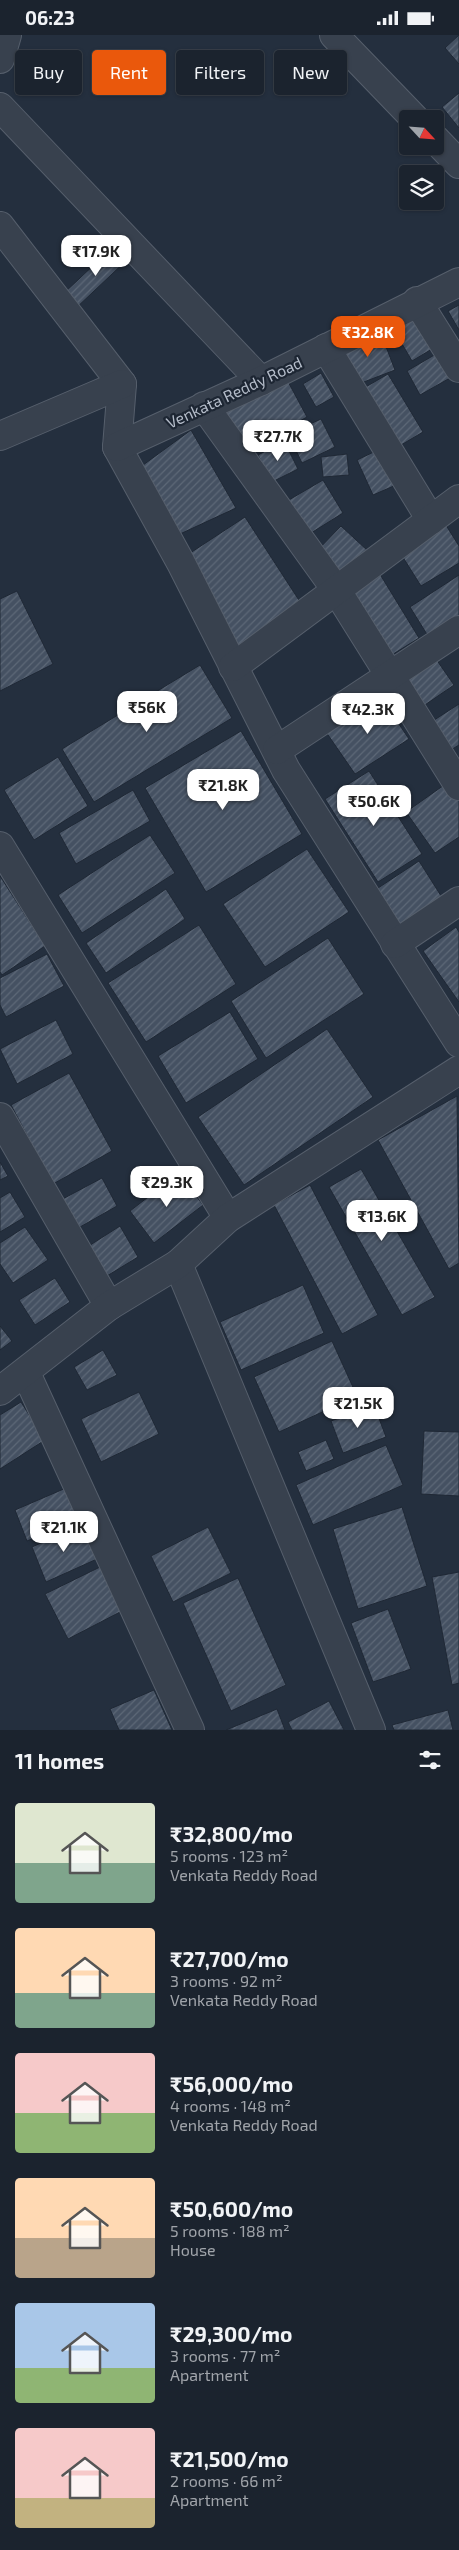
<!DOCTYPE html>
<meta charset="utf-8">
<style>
body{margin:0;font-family:"Exo 2",sans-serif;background:#242b36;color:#f1f3f6;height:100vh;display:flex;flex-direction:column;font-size:19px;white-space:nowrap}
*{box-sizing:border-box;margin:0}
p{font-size:16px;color:#a0a4aa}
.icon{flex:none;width:28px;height:28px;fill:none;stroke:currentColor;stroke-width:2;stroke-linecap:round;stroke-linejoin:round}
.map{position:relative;height:1695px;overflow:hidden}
.panel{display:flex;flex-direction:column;background:#1b232e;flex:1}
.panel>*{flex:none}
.top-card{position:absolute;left:15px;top:15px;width:430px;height:45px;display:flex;gap:10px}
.needle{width:32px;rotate:116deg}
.tools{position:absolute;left:399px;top:75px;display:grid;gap:10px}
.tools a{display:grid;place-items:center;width:45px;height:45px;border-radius:5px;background:#1b232e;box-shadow:0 1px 4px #0004,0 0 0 1px #39404a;font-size:25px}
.price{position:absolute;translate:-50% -42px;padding:0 11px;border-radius:10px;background:#fff;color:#222;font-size:16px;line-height:32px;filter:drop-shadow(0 1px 2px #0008)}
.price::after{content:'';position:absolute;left:50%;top:30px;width:15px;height:11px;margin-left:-8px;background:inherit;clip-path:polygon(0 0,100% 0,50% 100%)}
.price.current{background:#ea580c;color:#fff}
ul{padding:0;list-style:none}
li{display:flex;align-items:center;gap:15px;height:125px;padding:0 15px}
li span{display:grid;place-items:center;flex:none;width:140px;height:100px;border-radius:5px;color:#555}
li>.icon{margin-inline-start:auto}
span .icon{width:60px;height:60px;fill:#fffc;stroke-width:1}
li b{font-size:21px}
h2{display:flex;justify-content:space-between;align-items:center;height:60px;padding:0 15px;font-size:21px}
.tag{padding:0 18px;border-radius:5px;background:#1b232e;box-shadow:0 1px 4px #0004,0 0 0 1px #39404a;font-size:18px;line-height:45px}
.tag.current{background:#ea580c;color:#fff}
.status{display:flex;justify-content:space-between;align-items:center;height:35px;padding:0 25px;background:#1b232e;direction:ltr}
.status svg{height:14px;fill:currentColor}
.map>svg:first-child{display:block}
.building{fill:url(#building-hatch);stroke:#1f2835}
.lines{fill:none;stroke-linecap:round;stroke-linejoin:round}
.street-casing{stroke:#565f6c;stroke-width:30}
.street{stroke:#38414e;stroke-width:28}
.labels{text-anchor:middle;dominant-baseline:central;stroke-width:4.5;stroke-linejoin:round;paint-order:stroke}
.street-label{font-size:16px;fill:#b4bcc9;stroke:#1d2633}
</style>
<div class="status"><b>06:23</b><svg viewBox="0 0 49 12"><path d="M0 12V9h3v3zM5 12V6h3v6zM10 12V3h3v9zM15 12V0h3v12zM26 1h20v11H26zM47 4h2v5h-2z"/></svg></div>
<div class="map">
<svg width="459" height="1695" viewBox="0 0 459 1695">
<defs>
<pattern id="building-hatch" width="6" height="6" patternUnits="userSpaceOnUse" patternTransform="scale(1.25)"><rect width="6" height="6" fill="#455162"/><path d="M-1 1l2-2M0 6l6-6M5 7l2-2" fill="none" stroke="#5d6877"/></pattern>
</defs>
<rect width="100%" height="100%" fill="#242f3e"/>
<g class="building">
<path d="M 459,0 L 459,29 L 445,13 Z"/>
<path d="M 459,58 L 459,93 L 442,72 Z"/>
<path d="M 117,208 L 130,222 L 74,275 L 61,261 Z"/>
<path d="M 459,270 L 459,295 L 448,276 Z"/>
<path d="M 416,275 L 437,311 L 412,326 L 391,290 Z"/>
<path d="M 380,296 L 395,335 L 356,350 L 341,312 Z"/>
<path d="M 436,319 L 450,343 L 420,360 L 407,336 Z"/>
<path d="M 321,338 L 334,362 L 316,372 L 303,349 Z"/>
<path d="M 388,339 L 423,397 L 391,416 L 357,357 Z"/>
<path d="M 285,341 L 307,382 L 240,419 L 218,378 Z"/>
<path d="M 321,384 L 335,412 L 302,428 L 288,399 Z"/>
<path d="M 191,395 L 236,473 L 180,499 L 139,433 Z"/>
<path d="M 284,406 L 298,434 L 272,447 L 258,420 Z"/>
<path d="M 380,414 L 396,450 L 373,460 L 357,425 Z"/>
<path d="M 347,419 L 349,440 L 323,442 L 321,422 Z"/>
<path d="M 323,445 L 343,478 L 303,503 L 282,469 Z"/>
<path d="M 245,482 L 306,576 L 231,625 L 181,524 Z"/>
<path d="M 444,487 L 459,511 L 459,528 L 421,551 L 399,516 Z"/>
<path d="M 341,491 L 368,516 L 341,545 L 314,519 Z"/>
<path d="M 378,536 L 419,603 L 390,621 L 349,554 Z"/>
<path d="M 459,540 L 459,581 L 428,601 L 410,572 Z"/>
<path d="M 17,556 L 53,629 L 0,656 L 0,564 Z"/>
<path d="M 436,624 L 454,650 L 419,674 L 401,649 Z"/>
<path d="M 200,630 L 232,683 L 94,767 L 62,714 Z"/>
<path d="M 380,661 L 409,704 L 355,739 L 326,697 Z"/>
<path d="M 459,669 L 459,710 L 446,718 L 428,689 Z"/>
<path d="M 241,696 L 302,799 L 206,857 L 145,753 Z"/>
<path d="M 58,722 L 88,771 L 34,805 L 4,755 Z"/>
<path d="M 369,736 L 422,819 L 378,847 L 325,764 Z"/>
<path d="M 447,748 L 459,766 L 459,802 L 435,818 L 406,777 Z"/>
<path d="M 133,755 L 150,786 L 76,829 L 59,798 Z"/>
<path d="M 150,800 L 175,838 L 82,898 L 58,860 Z"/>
<path d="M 307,814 L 349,877 L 265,932 L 223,869 Z"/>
<path d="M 419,826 L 443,864 L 399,893 L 375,855 Z"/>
<path d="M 0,841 L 45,911 L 2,940 L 0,937 Z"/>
<path d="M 166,854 L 185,884 L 106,938 L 86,908 Z"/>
<path d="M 199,890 L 236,949 L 146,1007 L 108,948 Z"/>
<path d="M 456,892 L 459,897 L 459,967 L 423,916 Z"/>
<path d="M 328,903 L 364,959 L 266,1023 L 231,966 Z"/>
<path d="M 47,919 L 64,951 L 6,982 L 0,970 L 0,943 Z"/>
<path d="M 230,977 L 258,1024 L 186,1068 L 158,1021 Z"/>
<path d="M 56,985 L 73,1019 L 17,1049 L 0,1014 Z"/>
<path d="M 327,994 L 373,1062 L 244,1150 L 198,1082 Z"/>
<path d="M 69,1038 L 112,1116 L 53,1149 L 11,1070 Z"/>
<path d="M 457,1061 L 459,1228 L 449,1234 L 378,1105 Z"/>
<path d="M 0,1127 L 8,1141 L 0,1145 Z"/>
<path d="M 361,1134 L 435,1262 L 402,1280 L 329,1152 Z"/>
<path d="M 179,1138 L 203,1170 L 154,1208 L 130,1176 Z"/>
<path d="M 102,1143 L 117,1171 L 73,1196 L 57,1167 Z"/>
<path d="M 310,1150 L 378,1280 L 342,1299 L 274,1170 Z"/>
<path d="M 10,1157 L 25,1182 L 0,1197 L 0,1163 Z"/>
<path d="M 120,1191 L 138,1222 L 102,1244 L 84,1214 Z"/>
<path d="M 25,1192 L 48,1225 L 13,1248 L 0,1229 L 0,1208 Z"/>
<path d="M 55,1243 L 70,1267 L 35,1290 L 19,1265 Z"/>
<path d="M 303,1250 L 324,1298 L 241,1335 L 220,1287 Z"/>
<path d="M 0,1291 L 12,1306 L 0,1315 Z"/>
<path d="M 332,1306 L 357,1361 L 279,1397 L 254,1342 Z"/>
<path d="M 103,1315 L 117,1340 L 87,1355 L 74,1332 Z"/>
<path d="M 139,1357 L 159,1399 L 101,1427 L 81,1384 Z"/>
<path d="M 21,1367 L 45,1405 L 0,1434 L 0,1380 Z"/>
<path d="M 374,1370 L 386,1402 L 343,1418 L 331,1386 Z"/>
<path d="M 424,1396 L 459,1397 L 459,1461 L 421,1459 Z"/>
<path d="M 326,1405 L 334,1424 L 306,1436 L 298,1417 Z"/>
<path d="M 386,1410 L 403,1450 L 313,1490 L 296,1450 Z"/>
<path d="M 66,1453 L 79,1484 L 27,1506 L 15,1475 Z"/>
<path d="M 402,1472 L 427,1551 L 358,1574 L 333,1494 Z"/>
<path d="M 81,1490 L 97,1524 L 46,1547 L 32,1512 Z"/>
<path d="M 208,1492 L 231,1538 L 173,1567 L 151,1521 Z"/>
<path d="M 100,1532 L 122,1576 L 68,1604 L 45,1559 Z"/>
<path d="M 459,1537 L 459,1648 L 452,1650 L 432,1542 Z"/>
<path d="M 238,1543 L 286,1650 L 231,1676 L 183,1568 Z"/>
<path d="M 388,1574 L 411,1634 L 373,1647 L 351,1588 Z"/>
<path d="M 154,1655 L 172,1695 L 119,1695 L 110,1674 Z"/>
<path d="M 329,1666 L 344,1695 L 292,1695 L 288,1687 Z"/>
<path d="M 277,1674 L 285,1695 L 226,1695 Z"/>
<path d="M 448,1675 L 453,1695 L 394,1695 L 392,1690 Z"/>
</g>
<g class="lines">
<defs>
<g id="street">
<path d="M 334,0 L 415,84"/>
<path d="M 0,24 L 7,0"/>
<path d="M 0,72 L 261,346"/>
<path d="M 435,104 L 459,129"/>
<path d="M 0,191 L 122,349 L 117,412 L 181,528 L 286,735 L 459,1008"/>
<path d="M 417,266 L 459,333"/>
<path d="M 326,313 L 431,485"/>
<path d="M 204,371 L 337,556 L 459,751"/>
<path d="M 0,401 L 122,349"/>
<path d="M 117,412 L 261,346 L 459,247"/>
<path d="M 233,632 L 459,464"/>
<path d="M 277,715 L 459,595"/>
<path d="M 0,811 L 228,1183"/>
<path d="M 395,909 L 459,866"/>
<path d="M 0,1082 L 109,1271"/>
<path d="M 178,1229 L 371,1695"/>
<path d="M 26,1338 L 190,1695"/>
<path d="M 0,1356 L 109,1271 L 178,1229 L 228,1183 L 459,1035"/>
</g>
</defs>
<use href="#street" class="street-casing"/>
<use href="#street" class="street"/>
</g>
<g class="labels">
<g class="street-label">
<text transform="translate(234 357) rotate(-25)">Venkata Reddy Road</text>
</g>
</g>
</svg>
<div class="tools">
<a><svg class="needle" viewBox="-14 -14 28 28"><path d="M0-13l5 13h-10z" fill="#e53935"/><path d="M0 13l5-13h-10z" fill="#a0a4aa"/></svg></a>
<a><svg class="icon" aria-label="layers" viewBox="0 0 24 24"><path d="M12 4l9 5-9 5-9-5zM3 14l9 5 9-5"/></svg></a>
</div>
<b class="price" style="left:96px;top:242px">₹17.9K</b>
<b class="price current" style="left:368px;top:323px">₹32.8K</b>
<b class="price" style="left:278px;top:427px">₹27.7K</b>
<b class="price" style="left:147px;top:698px">₹56K</b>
<b class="price" style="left:368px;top:700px">₹42.3K</b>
<b class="price" style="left:223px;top:776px">₹21.8K</b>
<b class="price" style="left:374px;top:792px">₹50.6K</b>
<b class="price" style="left:167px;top:1173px">₹29.3K</b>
<b class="price" style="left:382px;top:1207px">₹13.6K</b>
<b class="price" style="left:358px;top:1394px">₹21.5K</b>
<b class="price" style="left:64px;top:1518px">₹21.1K</b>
<div class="top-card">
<a class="tag">Buy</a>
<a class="tag current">Rent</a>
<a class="tag">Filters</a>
<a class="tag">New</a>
</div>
</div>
<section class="panel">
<h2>11 homes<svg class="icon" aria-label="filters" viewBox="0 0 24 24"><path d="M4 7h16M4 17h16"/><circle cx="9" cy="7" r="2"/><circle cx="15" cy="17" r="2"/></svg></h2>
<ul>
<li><span style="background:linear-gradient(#dfe7d0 60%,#7fa58c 0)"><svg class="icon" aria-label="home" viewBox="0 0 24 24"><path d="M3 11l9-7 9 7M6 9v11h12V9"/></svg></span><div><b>₹32,800/mo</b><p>5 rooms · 123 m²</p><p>Venkata Reddy Road</p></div></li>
<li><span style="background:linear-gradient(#ffd9b3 65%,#7fa58c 0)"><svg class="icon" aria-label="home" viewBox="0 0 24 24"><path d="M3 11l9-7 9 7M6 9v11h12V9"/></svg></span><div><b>₹27,700/mo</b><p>3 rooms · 92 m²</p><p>Venkata Reddy Road</p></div></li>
<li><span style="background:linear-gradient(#f6c9c9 60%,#8fb573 0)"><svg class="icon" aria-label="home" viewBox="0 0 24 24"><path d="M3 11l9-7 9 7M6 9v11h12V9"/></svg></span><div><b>₹56,000/mo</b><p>4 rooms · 148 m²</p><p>Venkata Reddy Road</p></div></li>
<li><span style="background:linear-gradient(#ffd9b3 60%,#b9a48a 0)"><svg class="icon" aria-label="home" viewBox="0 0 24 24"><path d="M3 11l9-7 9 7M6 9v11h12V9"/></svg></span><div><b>₹50,600/mo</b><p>5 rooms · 188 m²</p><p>House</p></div></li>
<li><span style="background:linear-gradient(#a9c7e8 65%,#8fb573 0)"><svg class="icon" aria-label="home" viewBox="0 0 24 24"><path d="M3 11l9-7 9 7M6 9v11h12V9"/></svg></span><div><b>₹29,300/mo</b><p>3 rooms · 77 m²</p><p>Apartment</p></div></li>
<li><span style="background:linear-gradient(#f6c9c9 70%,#c2b280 0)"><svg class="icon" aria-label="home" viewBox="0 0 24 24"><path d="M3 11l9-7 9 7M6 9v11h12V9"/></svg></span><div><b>₹21,500/mo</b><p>2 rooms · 66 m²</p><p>Apartment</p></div></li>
</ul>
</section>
